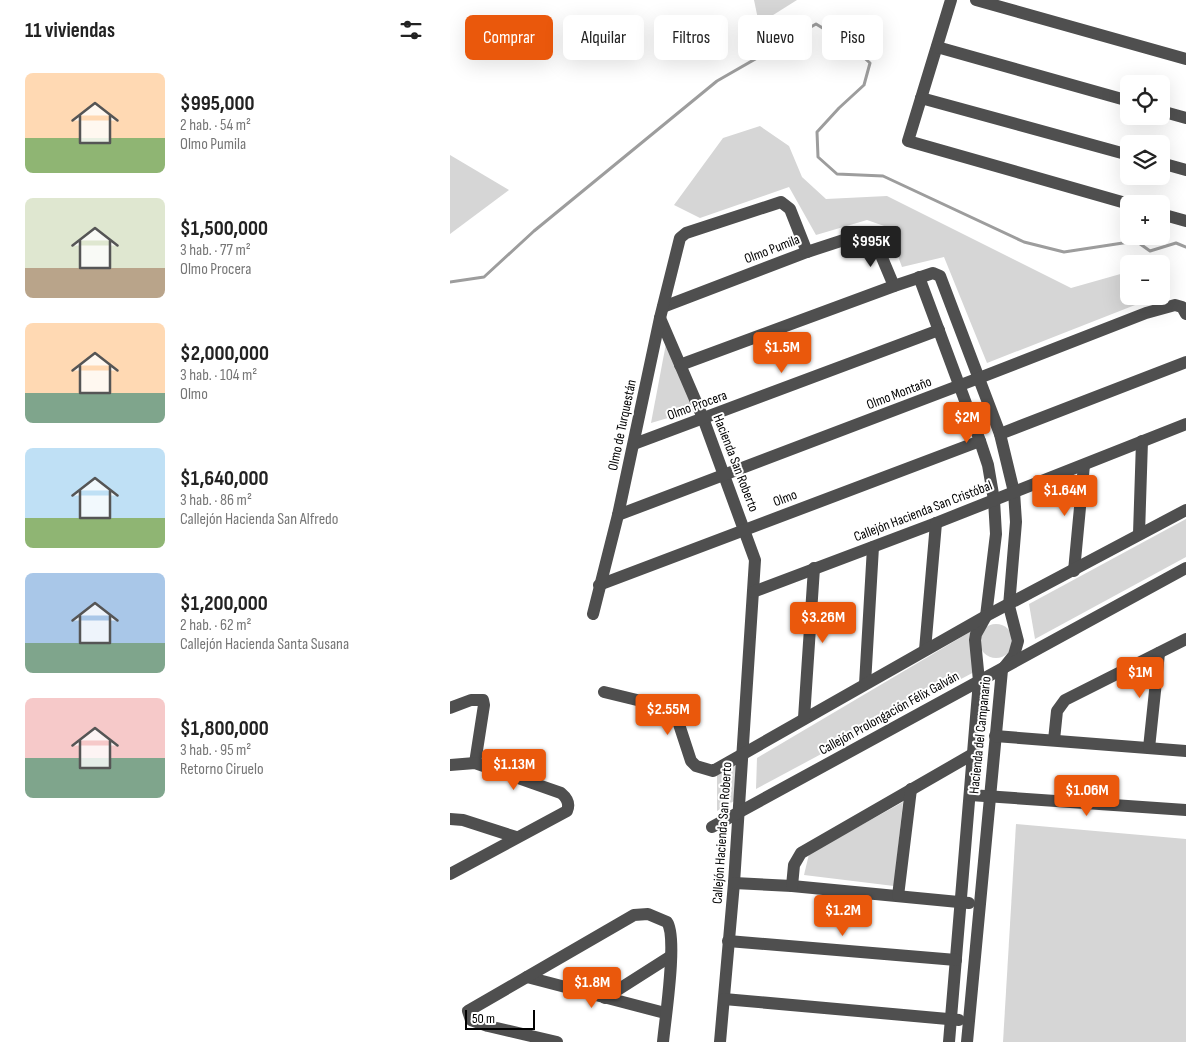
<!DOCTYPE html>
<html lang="es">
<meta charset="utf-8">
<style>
body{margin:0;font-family:"Sofia Sans Condensed",sans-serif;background:#f6f6f6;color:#222;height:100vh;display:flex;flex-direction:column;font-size:19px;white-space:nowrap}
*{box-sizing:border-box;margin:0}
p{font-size:16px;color:#767676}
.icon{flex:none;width:28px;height:28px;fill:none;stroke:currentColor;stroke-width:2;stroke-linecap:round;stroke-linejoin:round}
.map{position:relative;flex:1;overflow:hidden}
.sheet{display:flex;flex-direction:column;background:#fff;width:450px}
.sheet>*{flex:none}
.hud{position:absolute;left:15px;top:15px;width:475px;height:45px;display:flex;gap:10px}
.fabs{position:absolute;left:670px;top:75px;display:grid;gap:10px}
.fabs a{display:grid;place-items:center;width:50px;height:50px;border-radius:8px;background:#fff;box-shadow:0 5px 20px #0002;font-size:25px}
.scale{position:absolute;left:15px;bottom:12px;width:70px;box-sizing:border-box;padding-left:5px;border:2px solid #000;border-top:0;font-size:14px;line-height:18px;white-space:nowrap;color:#000;-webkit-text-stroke:4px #fff;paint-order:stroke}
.price{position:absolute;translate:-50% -42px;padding:0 11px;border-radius:5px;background:#ea580c;color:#fff;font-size:16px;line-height:32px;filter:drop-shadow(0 1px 2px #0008)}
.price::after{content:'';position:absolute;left:50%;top:30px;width:15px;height:11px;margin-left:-8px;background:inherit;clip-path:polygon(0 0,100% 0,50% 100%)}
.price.active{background:#222;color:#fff}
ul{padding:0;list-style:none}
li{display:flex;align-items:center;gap:15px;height:125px;padding:0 25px}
li span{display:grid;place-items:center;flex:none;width:140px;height:100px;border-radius:8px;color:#555}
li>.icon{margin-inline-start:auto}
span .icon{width:60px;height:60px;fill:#fffc;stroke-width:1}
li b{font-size:21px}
h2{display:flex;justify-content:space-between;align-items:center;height:60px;padding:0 25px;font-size:21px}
.pill{padding:0 18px;border-radius:8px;background:#fff;box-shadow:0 5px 20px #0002;font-size:18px;line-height:45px}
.pill.active{background:#ea580c;color:#fff}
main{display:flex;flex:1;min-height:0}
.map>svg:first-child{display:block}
.green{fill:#d6d6d6}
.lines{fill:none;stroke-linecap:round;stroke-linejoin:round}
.stream{stroke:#9d9d9d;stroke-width:3}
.minor{stroke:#4f4f4f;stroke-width:12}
.labels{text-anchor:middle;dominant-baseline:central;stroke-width:4;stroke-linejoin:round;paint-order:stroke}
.street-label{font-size:14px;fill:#000;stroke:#fff}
</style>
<main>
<section class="sheet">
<h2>11 viviendas<svg class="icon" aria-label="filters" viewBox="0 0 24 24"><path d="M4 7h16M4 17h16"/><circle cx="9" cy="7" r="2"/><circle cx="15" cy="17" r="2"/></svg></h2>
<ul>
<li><span style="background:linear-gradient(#ffd9b3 65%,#8fb573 0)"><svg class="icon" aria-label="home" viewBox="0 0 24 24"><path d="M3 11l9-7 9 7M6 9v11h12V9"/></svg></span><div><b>$995,000</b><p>2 hab. · 54 m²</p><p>Olmo Pumila</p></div></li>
<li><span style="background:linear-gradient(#dfe7d0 70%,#b9a48a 0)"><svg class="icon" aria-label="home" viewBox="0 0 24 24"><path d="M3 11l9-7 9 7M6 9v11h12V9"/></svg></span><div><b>$1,500,000</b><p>3 hab. · 77 m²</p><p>Olmo Procera</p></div></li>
<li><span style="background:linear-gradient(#ffd9b3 70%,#7fa58c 0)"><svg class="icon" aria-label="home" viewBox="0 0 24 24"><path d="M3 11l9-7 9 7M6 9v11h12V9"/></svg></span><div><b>$2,000,000</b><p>3 hab. · 104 m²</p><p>Olmo</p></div></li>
<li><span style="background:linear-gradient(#bfe0f5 70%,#8fb573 0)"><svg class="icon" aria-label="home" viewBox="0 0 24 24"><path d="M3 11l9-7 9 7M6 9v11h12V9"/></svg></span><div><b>$1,640,000</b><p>3 hab. · 86 m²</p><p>Callejón Hacienda San Alfredo</p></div></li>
<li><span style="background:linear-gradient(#a9c7e8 70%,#7fa58c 0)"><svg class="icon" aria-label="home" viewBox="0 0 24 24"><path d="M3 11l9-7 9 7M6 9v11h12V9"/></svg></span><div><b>$1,200,000</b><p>2 hab. · 62 m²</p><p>Callejón Hacienda Santa Susana</p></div></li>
<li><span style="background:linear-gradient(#f6c9c9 60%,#7fa58c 0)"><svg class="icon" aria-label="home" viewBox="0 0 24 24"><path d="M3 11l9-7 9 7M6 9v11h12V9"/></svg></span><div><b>$1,800,000</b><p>3 hab. · 95 m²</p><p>Retorno Ciruelo</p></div></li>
</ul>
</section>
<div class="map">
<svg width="736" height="1042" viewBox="0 0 736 1042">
<rect width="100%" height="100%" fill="#fff"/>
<g class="green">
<path d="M 304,0 L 347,0 L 309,24 Z"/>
<path d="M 310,126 L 339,146 L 352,177 L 376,199 L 437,196 L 621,288 L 674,273 L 679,274 L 679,296 L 708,296 L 537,363 L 494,257 L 452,267 L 437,227 L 417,220 L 366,235 L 339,187 L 250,218 L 224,205 L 273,138 Z"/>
<path d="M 0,155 L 59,190 L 0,234 Z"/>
<path d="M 218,333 L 245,410 L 201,423 Z"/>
<path d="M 736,519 L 736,557 L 585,639 L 579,604 Z"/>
<circle cx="546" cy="641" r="17"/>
<path d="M 520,632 L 526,671 L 306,789 L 307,758 Z"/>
<path d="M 287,763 L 284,801 L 267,811 L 267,775 Z"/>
<path d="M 453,802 L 444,886 L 354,875 L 359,854 Z"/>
<path d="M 566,824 L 736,839 L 736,1042 L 553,1042 Z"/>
</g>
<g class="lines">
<path class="stream" d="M 0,282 L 34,277 L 84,231 L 267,81 L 366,24 L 399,44 L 420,63 L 414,85 L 389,108 L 367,132 L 368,157 L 387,174 L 433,176 L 574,242 L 614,252 L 686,241 L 700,251 L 726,243 L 736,247"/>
<g class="minor">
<path d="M 501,0 L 458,141 L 679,204"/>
<path d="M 526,0 L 736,59"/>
<path d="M 487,47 L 679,101"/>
<path d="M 471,98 L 679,155"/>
<path d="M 711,111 L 736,118"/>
<path d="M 711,163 L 736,170"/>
<path d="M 711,214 L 736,221"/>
<path d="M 469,277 L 530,441 L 538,465 L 544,500 L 546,534 L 536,616 L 526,634 L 525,640 L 529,681 L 499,1042"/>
<path d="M 213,307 L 357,252 L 409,235 L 416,235 L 425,241 L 444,286"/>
<path d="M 210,318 L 253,418 L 305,560 L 284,883 L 270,1042"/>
<path d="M 230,365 L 444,286 L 483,273 L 490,276 L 550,434 L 564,492 L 566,522 L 559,606 L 568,641 L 564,655 L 552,670 L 517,1042"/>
<path d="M 550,434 L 736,362"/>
<path d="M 184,444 L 489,330"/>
<path d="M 168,515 L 529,378 L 696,313 L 725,305 L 732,307 L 736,314"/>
<path d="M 689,534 L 692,441"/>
<path d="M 624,571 L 634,465"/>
<path d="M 149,585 L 530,441"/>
<path d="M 303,592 L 486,523 L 736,424"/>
<path d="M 143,614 L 168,515 L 210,318 L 230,238 L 236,233 L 331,202 L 340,209 L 357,252"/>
<path d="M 475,650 L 486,523"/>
<path d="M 415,684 L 423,547"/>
<path d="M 154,692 L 224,709 L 241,761 L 246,766 L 263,771 L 536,616 L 736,510"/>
<path d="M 0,708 L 21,700 L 33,700 L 34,705 L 25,763"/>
<path d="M 354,718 L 364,568"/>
<path d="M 545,736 L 736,751"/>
<path d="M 604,740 L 607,711 L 615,700 L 736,639"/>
<path d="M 699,748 L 709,653"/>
<path d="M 0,765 L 25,763 L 111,793 C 117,798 120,804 117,811 L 0,874"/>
<path d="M 520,795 L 736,810"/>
<path d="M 0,819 L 13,820 L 66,837"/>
<path d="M 262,827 L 736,568"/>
<path d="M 284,883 L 342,886 L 519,903"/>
<path d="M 342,886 L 344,865 L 351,853 L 523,754"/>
<path d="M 448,896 L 461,789"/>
<path d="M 278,941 L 506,960"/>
<path d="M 77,977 L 215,1013"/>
<path d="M 155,998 L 221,956"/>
<path d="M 274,999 L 509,1020"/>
<path d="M 107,1042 L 38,1026 L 21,1020 L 18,1011 L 184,915 L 198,914 L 217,922 C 228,937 215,1020 213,1042"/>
</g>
</g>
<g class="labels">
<g class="street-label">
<text transform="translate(322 249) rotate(-21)">Olmo Pumila</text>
<text transform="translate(449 393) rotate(-21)">Olmo Montaño</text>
<text transform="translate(247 405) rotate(-20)">Olmo Procera</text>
<text transform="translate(172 425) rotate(-78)">Olmo de Turquestán</text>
<text transform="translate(286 463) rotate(69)">Hacienda San Roberto</text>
<text transform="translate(335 498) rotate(-21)">Olmo</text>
<text transform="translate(473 511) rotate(-21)">Callejón Hacienda San Cristóbal</text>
<text transform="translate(439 713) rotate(-29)">Callejón Prolongación Félix Galván</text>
<text transform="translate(530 735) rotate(-84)">Hacienda del Campanario</text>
<text transform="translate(272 833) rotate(-86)">Callejón Hacienda San Roberto</text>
</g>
</g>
</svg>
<div class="fabs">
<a><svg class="icon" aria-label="locate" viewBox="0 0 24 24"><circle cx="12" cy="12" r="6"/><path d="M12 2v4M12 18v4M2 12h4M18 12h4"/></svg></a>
<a><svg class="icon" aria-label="layers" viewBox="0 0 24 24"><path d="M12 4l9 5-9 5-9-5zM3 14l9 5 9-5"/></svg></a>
<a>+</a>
<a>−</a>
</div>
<div class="scale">50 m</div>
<b class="price active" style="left:421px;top:268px">$995K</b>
<b class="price" style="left:332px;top:374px">$1.5M</b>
<b class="price" style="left:517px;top:444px">$2M</b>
<b class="price" style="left:615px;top:517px">$1.64M</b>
<b class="price" style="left:373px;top:644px">$3.26M</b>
<b class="price" style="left:690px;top:699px">$1M</b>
<b class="price" style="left:218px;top:736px">$2.55M</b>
<b class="price" style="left:64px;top:791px">$1.13M</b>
<b class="price" style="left:637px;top:817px">$1.06M</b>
<b class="price" style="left:393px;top:937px">$1.2M</b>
<b class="price" style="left:142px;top:1009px">$1.8M</b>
<div class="hud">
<a class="pill active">Comprar</a>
<a class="pill">Alquilar</a>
<a class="pill">Filtros</a>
<a class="pill">Nuevo</a>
<a class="pill">Piso</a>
</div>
</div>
</main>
